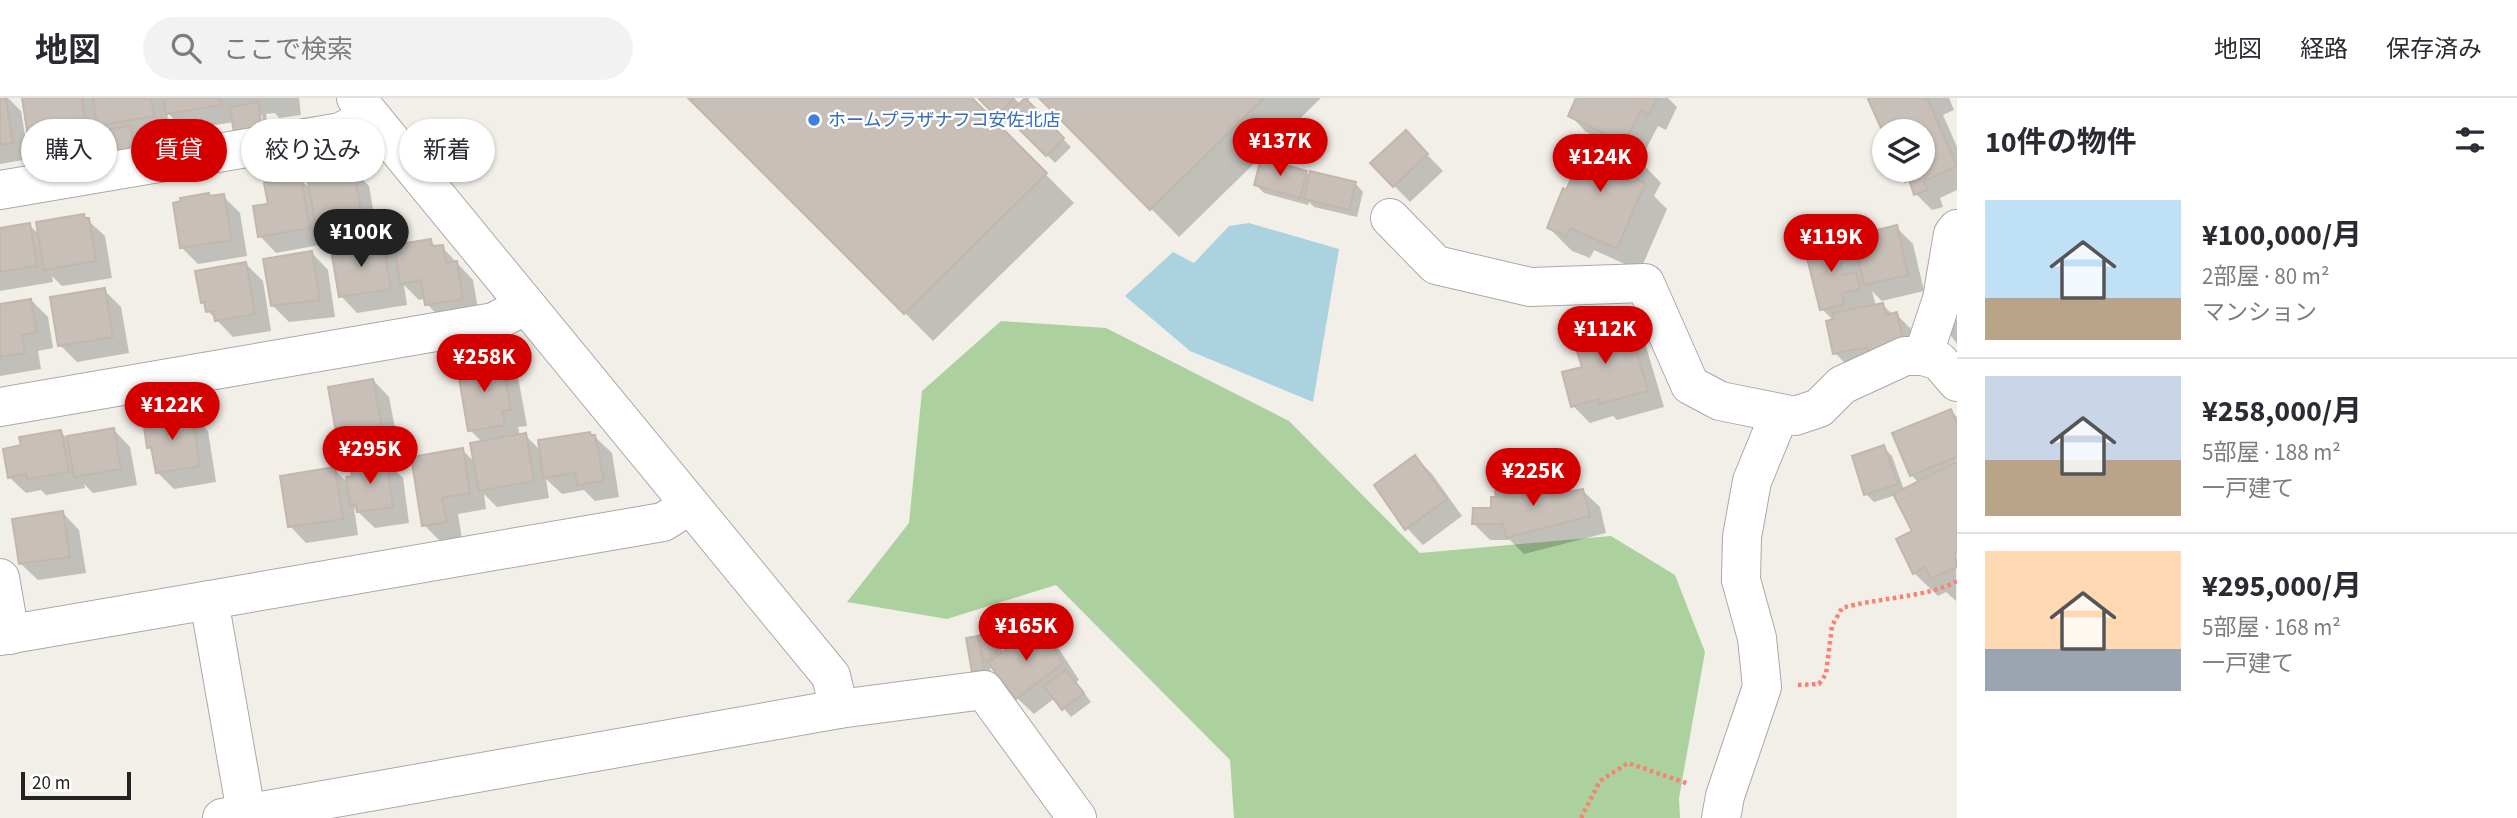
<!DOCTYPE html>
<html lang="ja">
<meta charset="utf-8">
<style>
body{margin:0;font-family:"Source Sans 3","Noto Sans JP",sans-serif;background:#f2f2f3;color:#2b2b33;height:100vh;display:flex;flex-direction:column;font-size:26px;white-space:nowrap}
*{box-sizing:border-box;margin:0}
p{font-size:23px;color:#7c7c81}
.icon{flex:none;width:38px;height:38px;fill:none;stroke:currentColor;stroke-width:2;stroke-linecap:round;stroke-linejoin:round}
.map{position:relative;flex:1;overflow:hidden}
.drawer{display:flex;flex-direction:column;background:#fff;width:560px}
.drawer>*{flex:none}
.hud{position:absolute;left:21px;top:21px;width:665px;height:63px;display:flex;gap:14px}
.controls{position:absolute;left:1872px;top:21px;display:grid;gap:14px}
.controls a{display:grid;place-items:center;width:63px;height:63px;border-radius:50%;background:#fff;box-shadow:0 2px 5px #0004;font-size:35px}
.scale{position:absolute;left:21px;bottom:18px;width:110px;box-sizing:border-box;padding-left:7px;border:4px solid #222;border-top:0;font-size:19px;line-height:24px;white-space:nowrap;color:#222;-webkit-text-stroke:5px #fff;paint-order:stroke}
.price{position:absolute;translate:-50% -60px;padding:0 16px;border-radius:24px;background:#d40000;color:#fff;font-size:23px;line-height:46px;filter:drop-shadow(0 2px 4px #0008)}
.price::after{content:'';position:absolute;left:50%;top:42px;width:21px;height:16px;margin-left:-10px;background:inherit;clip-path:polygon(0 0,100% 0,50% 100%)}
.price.active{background:#222;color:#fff}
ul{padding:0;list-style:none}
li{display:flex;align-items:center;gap:21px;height:175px;padding:0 28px}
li+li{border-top:2px solid #e1e1e2}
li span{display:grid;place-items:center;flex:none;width:196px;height:140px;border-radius:0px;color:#555}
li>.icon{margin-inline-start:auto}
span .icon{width:84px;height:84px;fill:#fffc;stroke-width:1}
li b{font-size:30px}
h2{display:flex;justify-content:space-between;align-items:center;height:84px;padding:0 28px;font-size:30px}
.chip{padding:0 24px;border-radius:32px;background:#fff;box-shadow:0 2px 5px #0004;font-size:24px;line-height:63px}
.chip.active{background:#d40000;color:#fff}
header{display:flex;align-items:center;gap:42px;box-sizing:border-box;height:98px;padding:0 35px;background:#fff;border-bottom:2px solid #e1e1e2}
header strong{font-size:33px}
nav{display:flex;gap:38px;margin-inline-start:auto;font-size:24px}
.search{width:490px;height:63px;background:#f2f2f3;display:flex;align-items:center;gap:18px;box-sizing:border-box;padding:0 24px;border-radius:38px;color:#7c7c81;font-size:26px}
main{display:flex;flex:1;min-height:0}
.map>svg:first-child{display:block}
.forest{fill:#add19e}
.water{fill:#aad3df}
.shadow{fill:#0003;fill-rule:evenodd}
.building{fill:#c7bfb8;stroke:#c4b6ab;stroke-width:2}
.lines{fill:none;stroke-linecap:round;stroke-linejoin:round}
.minor-casing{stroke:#a9a9a9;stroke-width:40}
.path{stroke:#fa8072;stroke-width:4.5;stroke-dasharray:3.5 3.5;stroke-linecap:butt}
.minor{stroke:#fff;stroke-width:38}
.shop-dot{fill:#3f7fe0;stroke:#fff;stroke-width:2.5}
.labels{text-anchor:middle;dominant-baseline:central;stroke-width:5;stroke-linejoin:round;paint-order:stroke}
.shop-label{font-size:18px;fill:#366cbe;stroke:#fff;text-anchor:start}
</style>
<header>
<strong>地図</strong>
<div class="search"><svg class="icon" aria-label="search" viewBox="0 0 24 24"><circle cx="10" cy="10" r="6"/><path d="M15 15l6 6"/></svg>ここで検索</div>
<nav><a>地図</a><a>経路</a><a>保存済み</a></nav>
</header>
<main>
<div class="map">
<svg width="1957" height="720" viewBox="0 0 1957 720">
<rect width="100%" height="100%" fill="#f2efe9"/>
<path class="forest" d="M 1001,223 L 1106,230 L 1289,323 L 1420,455 L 1611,438 L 1675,477 L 1705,554 L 1679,700 L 1680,720 L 1234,720 L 1230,662 L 1056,487 L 947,521 L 847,504 L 909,425 L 922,293 Z"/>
<path class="water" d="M 1249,125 L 1339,151 L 1313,304 L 1190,253 L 1125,198 L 1173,154 L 1194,165 L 1229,128 Z"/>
<g class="shadow">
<path d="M 0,0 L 8,0 L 21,13 L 29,61 L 0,66 Z"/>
<path d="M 24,0 L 299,0 L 301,17 L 279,20 L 275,15 L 266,16 L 269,39 L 244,43 L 236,35 L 234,24 L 184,32 L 167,14 L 170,35 L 139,40 L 142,61 L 118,65 L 110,57 L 106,34 L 99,27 L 100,36 L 96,37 L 97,43 L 82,46 L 83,55 L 48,61 L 31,44 ZM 258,17 L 262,17 L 265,39 L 262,39 Z"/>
<path d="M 690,0 L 970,0 L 1074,105 L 933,243 Z"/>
<path d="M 983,0 L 1014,0 L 1020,6 L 1025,0 L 1030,0 L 1026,4 L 1071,49 L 1055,65 L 1010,20 L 1005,25 L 982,1 Z"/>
<path d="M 1042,0 L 1321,0 L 1179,139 Z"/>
<path d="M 1578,0 L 1668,0 L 1677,9 L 1666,32 L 1658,28 L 1640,63 L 1661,85 L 1654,98 L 1667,111 L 1640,173 L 1594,152 L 1590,160 L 1572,153 L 1549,130 L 1567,94 L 1606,44 L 1586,34 L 1570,17 Z"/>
<path d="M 1876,0 L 1949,0 L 1954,12 L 1943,17 L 1957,49 L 1957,92 L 1940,100 L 1943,109 L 1932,112 L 1916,96 L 1901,72 L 1923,72 L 1923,33 L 1885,33 Z"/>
<path d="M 1406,35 L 1443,73 L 1410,104 L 1373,66 Z"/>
<path d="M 353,72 L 369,88 L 378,140 L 358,144 L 359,149 L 383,145 L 397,159 L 430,143 L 437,149 L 442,149 L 473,182 L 479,217 L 443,223 L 427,206 L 426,200 L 419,202 L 404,187 L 407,207 L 357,215 L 341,198 L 333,154 L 325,146 L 276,155 L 260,138 L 270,107 L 300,81 L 311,92 Z"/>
<path d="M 1306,74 L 1311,79 L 1355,85 L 1363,94 L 1357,119 L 1314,109 L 1309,104 L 1308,107 L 1264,95 L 1256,87 Z"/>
<path d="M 223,98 L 240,115 L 247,158 L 198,166 L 182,150 L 212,100 Z"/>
<path d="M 83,118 L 105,138 L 112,180 L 62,188 L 52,178 L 53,184 L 0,193 L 0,131 L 29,127 L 40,137 Z"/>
<path d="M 1896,129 L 1913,146 L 1924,193 L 1882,203 L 1872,193 L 1876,208 L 1883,207 L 1893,217 L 1896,216 L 1913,233 L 1919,261 L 1852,272 L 1835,255 L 1834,223 L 1822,211 L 1847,144 L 1858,155 Z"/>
<path d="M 312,155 L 328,172 L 335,219 L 289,224 L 272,207 Z"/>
<path d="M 246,166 L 263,183 L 271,233 L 233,239 L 208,213 L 203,204 Z"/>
<path d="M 104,192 L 121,209 L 129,255 L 77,264 L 60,247 Z"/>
<path d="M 31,202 L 48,219 L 53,250 L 38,253 L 41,271 L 0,278 L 0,208 Z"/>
<path d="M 1957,207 L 1957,246 L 1946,231 L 1957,221 L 1950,213 Z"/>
<path d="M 1608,226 L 1615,233 L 1628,229 L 1645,245 L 1664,309 L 1617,322 L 1613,318 L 1590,325 L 1573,308 L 1585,270 Z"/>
<path d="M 502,262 L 518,279 L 527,328 L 518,329 L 520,338 L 525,337 L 541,353 L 595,339 L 612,355 L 619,399 L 595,403 L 584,392 L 562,396 L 546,381 L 549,400 L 497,409 L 484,396 L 486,411 L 458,416 L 462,441 L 441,444 L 424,427 L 462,352 L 476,365 L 482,344 L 470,332 Z"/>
<path d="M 373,282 L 389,299 L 398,346 L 379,350 L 376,346 L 354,350 L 338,334 Z"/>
<path d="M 1951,313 L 1957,319 L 1956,503 L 1946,494 L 1938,498 L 1914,475 L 1915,434 L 1896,397 L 1874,404 L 1866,396 L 1883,349 L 1892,358 L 1904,392 L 1919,385 L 1911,377 Z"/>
<path d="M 191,316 L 208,333 L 216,384 L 174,391 L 157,374 L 154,354 L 148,349 Z"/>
<path d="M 114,332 L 130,349 L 137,387 L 93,395 L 84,386 L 85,390 L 46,397 L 41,392 L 26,395 L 9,379 L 23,349 L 61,334 L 67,340 Z"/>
<path d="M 1415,359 L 1432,376 L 1462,418 L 1423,447 L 1407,430 Z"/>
<path d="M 386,364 L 403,380 L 409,425 L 375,430 L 354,410 L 358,437 L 306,445 L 290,428 L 334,371 L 348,385 Z"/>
<path d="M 1559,382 L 1572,395 L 1583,393 L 1600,409 L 1606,435 L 1524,456 L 1510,442 L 1490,442 L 1473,425 L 1493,411 Z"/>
<path d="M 63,415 L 79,432 L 86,475 L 38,482 L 21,466 Z"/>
<path d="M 1042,535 L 1059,551 L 1079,582 L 1076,584 L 1091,604 L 1071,619 L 1055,600 L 1034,616 L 1017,600 L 994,570 L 990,570 L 992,580 L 982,582 L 974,573 L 968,541 L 992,537 L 1001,545 L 1003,556 Z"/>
</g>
<g class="building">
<path d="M 0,0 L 6,0 L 13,45 L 0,47 Z"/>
<path d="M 22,0 L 82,0 L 85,20 L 80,21 L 81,27 L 66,29 L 67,39 L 29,45 Z"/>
<path d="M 93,0 L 151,0 L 154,18 L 97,28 Z"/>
<path d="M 163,0 L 220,0 L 221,7 L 166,16 Z"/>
<path d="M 688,0 L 972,0 L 1047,75 L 904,216 Z"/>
<path d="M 981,0 L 1014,0 L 996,18 L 979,1 Z"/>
<path d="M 1025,0 L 1064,40 L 1046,58 L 1006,18 Z"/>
<path d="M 1039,0 L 1264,0 L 1150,112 Z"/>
<path d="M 1576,0 L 1657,0 L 1649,17 L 1641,12 L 1624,45 L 1568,18 Z"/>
<path d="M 1871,0 L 1927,0 L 1957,68 L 1924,83 L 1928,92 L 1914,97 L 1909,82 L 1905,84 L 1900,72 L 1923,72 L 1923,33 L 1885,33 L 1885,39 L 1868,1 Z"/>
<path d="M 258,4 L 262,31 L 234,35 L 230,9 Z"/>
<path d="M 131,28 L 135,53 L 108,57 L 104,32 Z"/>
<path d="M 1406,32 L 1428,56 L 1393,89 L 1370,65 Z"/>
<path d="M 1591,39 L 1602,46 L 1608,39 L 1639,60 L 1629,76 L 1645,86 L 1617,151 L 1570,130 L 1566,138 L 1547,130 L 1563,90 L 1566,92 Z"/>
<path d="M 1261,60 L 1307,73 L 1300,100 L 1254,87 Z"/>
<path d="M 353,70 L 363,124 L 343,128 L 345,138 L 318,142 L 307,78 Z"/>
<path d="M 1310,73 L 1356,84 L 1349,112 L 1304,101 Z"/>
<path d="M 301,79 L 310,130 L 258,139 L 253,108 L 268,106 L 264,85 Z"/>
<path d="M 209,95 L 210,98 L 224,96 L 232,142 L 180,150 L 173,105 L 181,103 L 180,100 Z"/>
<path d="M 84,116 L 85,120 L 89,120 L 96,163 L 44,172 L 36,124 Z"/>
<path d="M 30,125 L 37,168 L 0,174 L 0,130 Z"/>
<path d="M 1897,127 L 1908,177 L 1864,187 L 1853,138 Z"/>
<path d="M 431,141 L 432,148 L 443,147 L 446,165 L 457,163 L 463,201 L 425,207 L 421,182 L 400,186 L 394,147 Z"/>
<path d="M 1847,142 L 1853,161 L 1840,164 L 1843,177 L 1856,174 L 1860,191 L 1842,195 L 1844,207 L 1820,212 L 1805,152 Z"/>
<path d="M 383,143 L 391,191 L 339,199 L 331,152 Z"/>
<path d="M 312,153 L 320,202 L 271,208 L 263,161 Z"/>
<path d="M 246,164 L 255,216 L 215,223 L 213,213 L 206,214 L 204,204 L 201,205 L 195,173 Z"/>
<path d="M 105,190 L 113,239 L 58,248 L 50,199 Z"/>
<path d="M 31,201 L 37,234 L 22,237 L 25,255 L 0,259 L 0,206 Z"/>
<path d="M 1883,205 L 1886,217 L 1897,214 L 1904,245 L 1868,253 L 1868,249 L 1833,256 L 1826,223 L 1834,221 L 1833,215 Z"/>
<path d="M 1609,224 L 1611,232 L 1629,227 L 1648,293 L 1599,306 L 1599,301 L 1571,309 L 1562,274 L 1582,269 L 1571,235 Z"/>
<path d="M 502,260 L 511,312 L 502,313 L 505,327 L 468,333 L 457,268 Z"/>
<path d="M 373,281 L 382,330 L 361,334 L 360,330 L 336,334 L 328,289 Z"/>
<path d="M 1951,311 L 1957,326 L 1957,359 L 1910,378 L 1892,335 Z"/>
<path d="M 192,314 L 200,368 L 156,375 L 151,349 L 147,350 L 143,322 Z"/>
<path d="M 114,330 L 121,371 L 74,379 L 67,338 Z"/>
<path d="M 61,332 L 69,374 L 27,381 L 26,376 L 8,380 L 3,351 L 21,347 L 19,339 Z"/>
<path d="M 590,334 L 591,337 L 595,337 L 604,383 L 577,387 L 575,375 L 543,380 L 538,342 Z"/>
<path d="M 526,335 L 534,383 L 479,393 L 470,345 Z"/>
<path d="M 1884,347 L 1898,386 L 1864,397 L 1852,358 Z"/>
<path d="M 463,350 L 470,395 L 442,400 L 447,424 L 422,428 L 411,359 Z"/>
<path d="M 1415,357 L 1447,401 L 1405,432 L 1374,387 Z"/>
<path d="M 387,362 L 393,409 L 357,414 L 356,406 L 350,407 L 346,379 L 352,378 L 350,367 Z"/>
<path d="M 1957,364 L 1957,454 L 1955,455 L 1957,469 L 1931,481 L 1925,469 L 1913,476 L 1896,441 L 1912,433 L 1893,396 Z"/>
<path d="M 335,369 L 343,421 L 288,429 L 280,378 Z"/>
<path d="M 1560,380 L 1563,395 L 1583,391 L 1590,418 L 1506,440 L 1503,426 L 1472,426 L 1473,410 L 1491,410 L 1491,399 L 1496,399 L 1495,393 Z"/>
<path d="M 63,413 L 70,459 L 19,466 L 12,421 Z"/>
<path d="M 1034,530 L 1038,536 L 1043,532 L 1063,565 L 1016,601 L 988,565 Z"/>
<path d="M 993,535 L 997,556 L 991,557 L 992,561 L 983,562 L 979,537 Z"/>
<path d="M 978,538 L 984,572 L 972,574 L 966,540 Z"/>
<path d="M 1066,572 L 1084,595 L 1062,612 L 1044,588 Z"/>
</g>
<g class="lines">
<defs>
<g id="minor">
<path d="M 356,0 L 831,578 L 839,611"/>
<path d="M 0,92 L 341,34 L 370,18"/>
<path d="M 1390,120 L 1436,167 L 1530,189 L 1645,185 L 1690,287 L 1720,303 L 1795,318 L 1819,310 L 1842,287 L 1905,258 L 1923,258 L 1939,263 L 1957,284"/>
<path d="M 1923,258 L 1942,201 L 1953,136 L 1957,131"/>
<path d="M 0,309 L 494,224 L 526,207"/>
<path d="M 0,480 L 10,537"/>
<path d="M 209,502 L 247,720"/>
<path d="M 0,538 L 663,424 L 690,407"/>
<path d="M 222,720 L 839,611 L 984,592 L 1077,720"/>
<path d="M 1721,720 L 1725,698 L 1762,589 L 1757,540 L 1741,482 L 1742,439 L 1752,383 L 1780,315"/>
</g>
</defs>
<use href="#minor" class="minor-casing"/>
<g class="path">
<path d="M 1798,587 L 1819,586 L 1826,576 L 1832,528 L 1842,510 C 1876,500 1930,499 1957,483"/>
<path d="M 1581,720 L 1600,683 L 1628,665 L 1689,686"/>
</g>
<use href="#minor" class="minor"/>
</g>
<circle class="shop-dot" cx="814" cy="22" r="7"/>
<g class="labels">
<g class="shop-label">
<text x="828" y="22">ホームプラザナフコ安佐北店</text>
</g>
</g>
</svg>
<div class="controls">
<a><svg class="icon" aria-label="layers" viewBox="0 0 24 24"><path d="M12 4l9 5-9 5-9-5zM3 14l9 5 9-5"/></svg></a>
</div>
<div class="scale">20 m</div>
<b class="price" style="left:1280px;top:80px">¥137K</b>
<b class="price" style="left:1600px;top:96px">¥124K</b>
<b class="price active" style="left:361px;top:171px">¥100K</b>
<b class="price" style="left:1831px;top:176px">¥119K</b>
<b class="price" style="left:1605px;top:268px">¥112K</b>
<b class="price" style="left:484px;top:296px">¥258K</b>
<b class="price" style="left:172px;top:344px">¥122K</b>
<b class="price" style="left:370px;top:388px">¥295K</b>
<b class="price" style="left:1533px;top:410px">¥225K</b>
<b class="price" style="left:1026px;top:565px">¥165K</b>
<div class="hud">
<a class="chip">購入</a>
<a class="chip active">賃貸</a>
<a class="chip">絞り込み</a>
<a class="chip">新着</a>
</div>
</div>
<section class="drawer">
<h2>10件の物件<svg class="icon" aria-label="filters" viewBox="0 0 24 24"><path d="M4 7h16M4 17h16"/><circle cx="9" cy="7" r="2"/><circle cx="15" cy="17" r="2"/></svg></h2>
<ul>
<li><span style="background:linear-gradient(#bfe0f5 70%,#b9a48a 0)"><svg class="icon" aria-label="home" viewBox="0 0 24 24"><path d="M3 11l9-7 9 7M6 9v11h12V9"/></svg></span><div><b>¥100,000/月</b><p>2部屋 · 80 m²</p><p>マンション</p></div></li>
<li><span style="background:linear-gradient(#c9d6e8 60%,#b9a48a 0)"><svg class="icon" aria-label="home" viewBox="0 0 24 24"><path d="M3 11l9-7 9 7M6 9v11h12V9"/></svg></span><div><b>¥258,000/月</b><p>5部屋 · 188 m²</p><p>一戸建て</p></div></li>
<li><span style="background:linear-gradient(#ffd9b3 70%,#9aa5b1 0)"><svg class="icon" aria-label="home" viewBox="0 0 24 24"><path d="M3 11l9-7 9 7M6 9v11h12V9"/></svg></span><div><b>¥295,000/月</b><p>5部屋 · 168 m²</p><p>一戸建て</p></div></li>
</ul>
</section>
</main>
